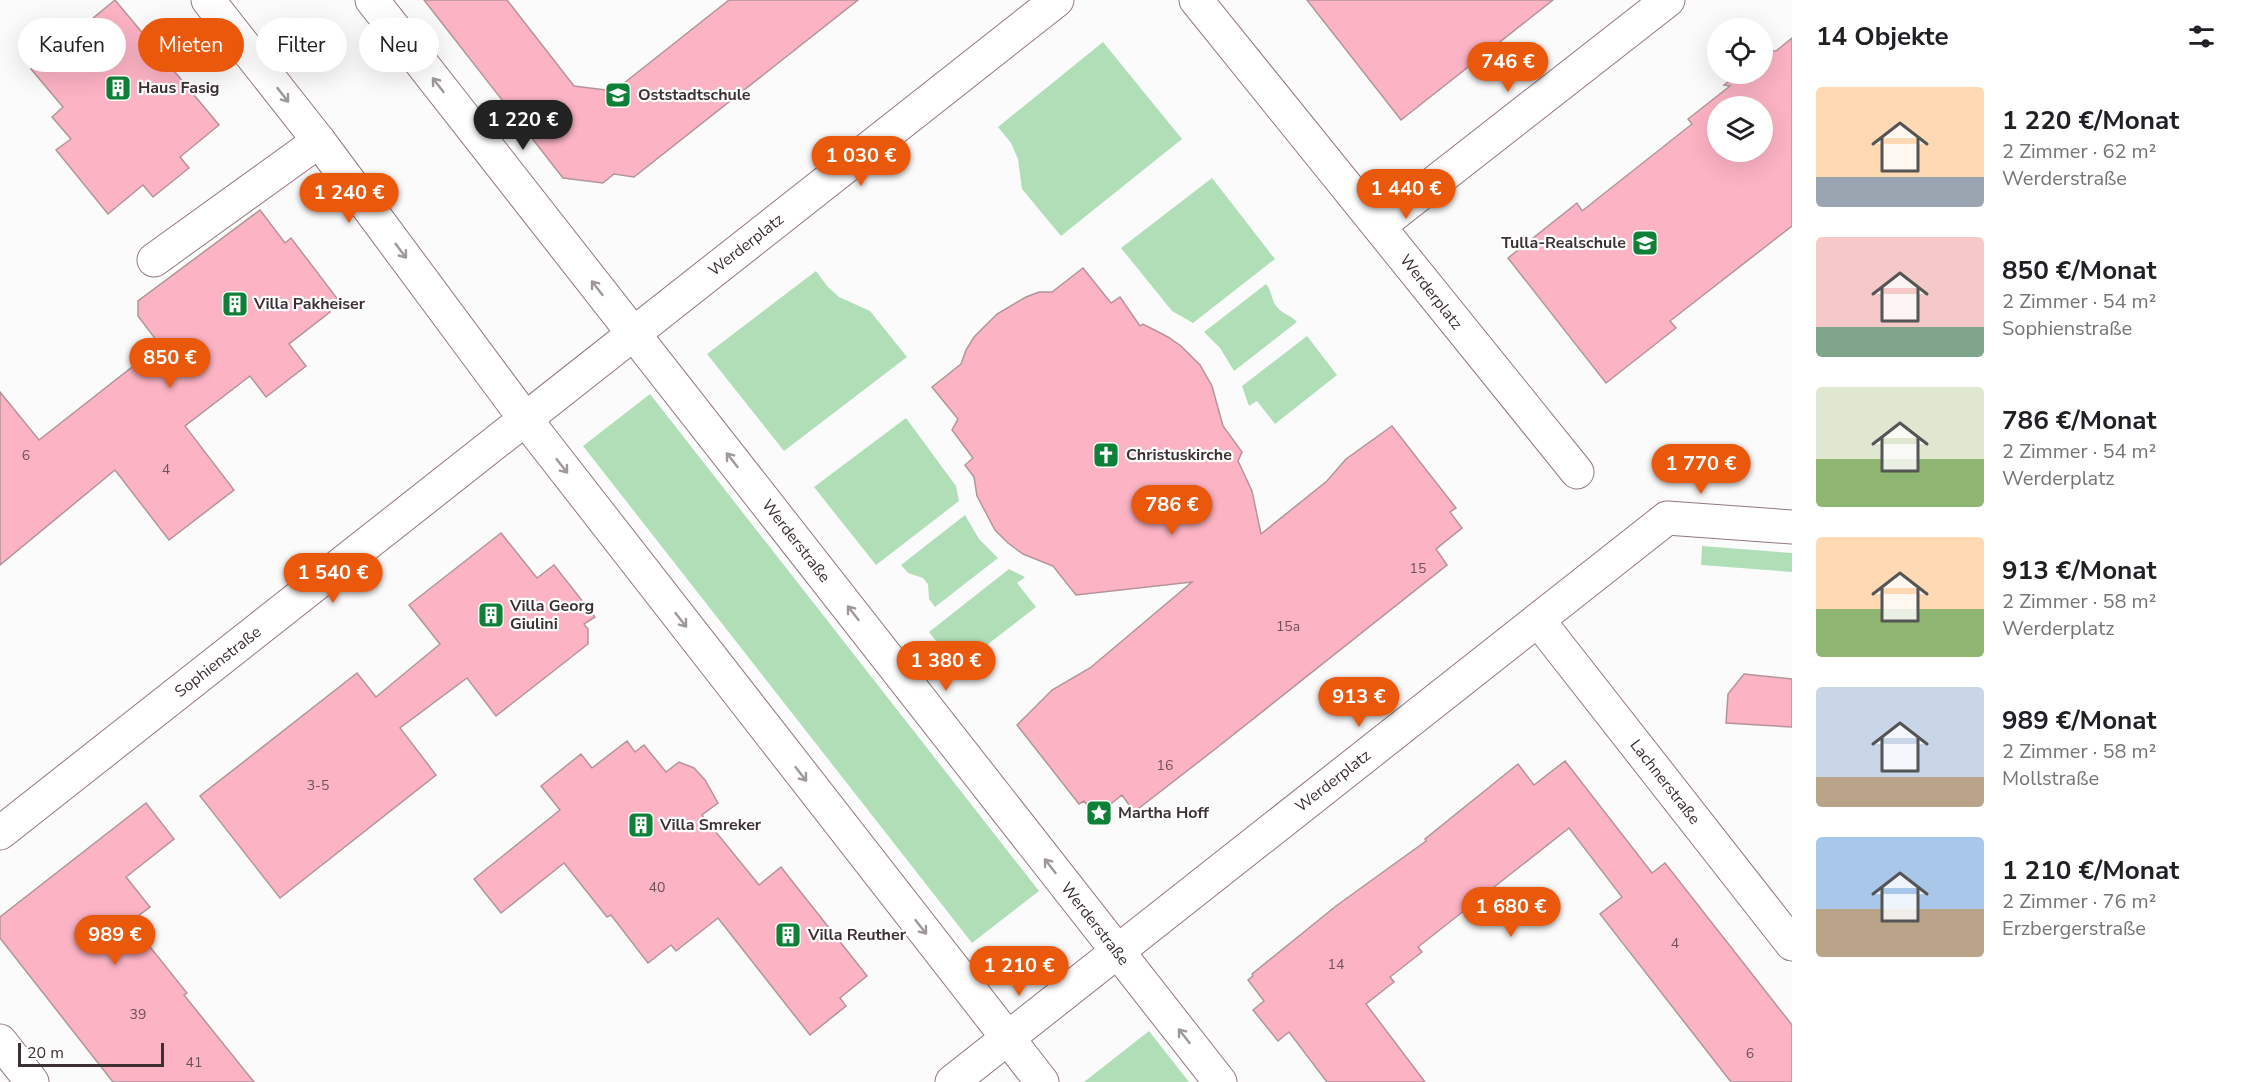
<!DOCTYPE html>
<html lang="de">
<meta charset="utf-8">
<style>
body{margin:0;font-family:"Nunito Sans",sans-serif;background:#f2f2f2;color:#202124;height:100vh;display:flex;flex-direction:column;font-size:22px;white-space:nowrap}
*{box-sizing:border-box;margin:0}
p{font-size:20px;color:#757577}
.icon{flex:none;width:33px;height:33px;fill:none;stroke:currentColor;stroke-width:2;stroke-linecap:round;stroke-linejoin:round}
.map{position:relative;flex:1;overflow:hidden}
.drawer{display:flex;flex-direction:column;background:#fff;width:450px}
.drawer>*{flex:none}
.guide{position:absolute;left:18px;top:18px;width:570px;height:54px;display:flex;gap:12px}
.controls{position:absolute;left:1707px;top:18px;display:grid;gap:12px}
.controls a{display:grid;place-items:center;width:66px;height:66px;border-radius:50%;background:#fff;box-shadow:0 6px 24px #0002;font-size:30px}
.scale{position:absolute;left:18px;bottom:15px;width:146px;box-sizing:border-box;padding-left:6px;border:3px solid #3c3033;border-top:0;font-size:16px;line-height:21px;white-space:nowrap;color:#3c3033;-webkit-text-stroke:4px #fff;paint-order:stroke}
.price{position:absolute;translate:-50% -51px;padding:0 14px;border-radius:21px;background:#ea580c;color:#fff;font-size:20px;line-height:39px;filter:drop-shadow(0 2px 3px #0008)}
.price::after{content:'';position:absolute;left:50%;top:36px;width:18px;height:14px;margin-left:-9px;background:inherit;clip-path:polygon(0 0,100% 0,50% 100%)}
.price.on{background:#222;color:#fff}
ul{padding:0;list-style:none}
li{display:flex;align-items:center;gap:18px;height:150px;padding:0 24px}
li span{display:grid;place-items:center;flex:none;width:168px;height:120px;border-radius:6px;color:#555}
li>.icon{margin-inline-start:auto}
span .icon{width:72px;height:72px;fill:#fffc;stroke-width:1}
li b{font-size:26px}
h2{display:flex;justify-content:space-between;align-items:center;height:72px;padding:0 24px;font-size:26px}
.pill{padding:0 21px;border-radius:27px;background:#fff;box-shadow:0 6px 24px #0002;font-size:21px;line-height:54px}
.pill.on{background:#ea580c;color:#fff}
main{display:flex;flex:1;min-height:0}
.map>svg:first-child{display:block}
.green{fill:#b0dfb7}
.building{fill:#fcb3c4;stroke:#b2959b;stroke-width:1.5;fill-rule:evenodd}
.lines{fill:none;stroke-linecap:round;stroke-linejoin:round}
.minor-casing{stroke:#93777d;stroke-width:35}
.minor{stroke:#fff;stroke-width:33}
.oneway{stroke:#9e9899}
.labels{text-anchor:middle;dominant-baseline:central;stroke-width:4.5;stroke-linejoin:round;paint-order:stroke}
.number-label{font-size:14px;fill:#6c5157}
.poi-label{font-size:16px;font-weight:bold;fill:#3c3033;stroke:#fff;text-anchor:start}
.street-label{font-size:16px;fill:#3c3033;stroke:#fff}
</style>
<main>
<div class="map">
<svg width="1792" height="1082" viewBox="0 0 1792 1082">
<rect width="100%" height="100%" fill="#fbfbfb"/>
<g class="green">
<path d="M 1103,42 L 1182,139 L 1061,236 L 1022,189 L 1018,159 L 1011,143 L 998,127 Z"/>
<path d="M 1212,178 L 1275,259 L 1193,323 L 1172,311 L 1121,248 Z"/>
<path d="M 816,271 L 827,286 L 839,297 L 870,311 L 907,357 L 784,451 L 707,354 Z"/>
<path d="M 1266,284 C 1272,291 1271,300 1277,307 C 1282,314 1291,315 1297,322 L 1234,371 L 1220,348 L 1204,332 Z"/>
<path d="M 1307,336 L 1337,375 L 1275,424 L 1257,401 L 1249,406 L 1242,386 Z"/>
<path d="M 650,394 L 1039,891 L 972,943 L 583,446 Z"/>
<path d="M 906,418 L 956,486 L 959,501 L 876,565 L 814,487 Z"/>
<path d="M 965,515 L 979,539 L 998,558 L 935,607 L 929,599 L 928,584 L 923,578 L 908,573 L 901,565 Z"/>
<path d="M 1702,546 L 1792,553 L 1792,572 L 1701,565 Z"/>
<path d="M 1009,569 L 1025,577 L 1017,583 L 1036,607 L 957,668 L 929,632 Z"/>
<path d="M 1149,1031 L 1189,1082 L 1084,1082 Z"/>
</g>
<g class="building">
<path d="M 115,0 L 219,125 L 180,157 L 189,168 L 153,197 L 143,185 L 108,214 L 56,150 L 71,139 L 52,117 L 63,107 L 31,69 Z"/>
<path d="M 424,0 L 507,0 L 574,86 L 614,91 L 729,0 L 858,0 L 634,177 L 614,174 L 603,183 L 563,178 Z"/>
<path d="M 1307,0 L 1553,0 L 1401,120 Z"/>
<path d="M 1792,38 L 1792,226 L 1670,321 L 1676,328 L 1606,383 L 1508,258 L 1577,203 L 1582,211 L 1692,124 L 1688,119 L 1730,86 L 1724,85 L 1738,74 L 1762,74 L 1762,54 L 1766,51 L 1776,51 ZM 1718,106 L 1762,106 L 1762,152 L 1718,152 Z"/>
<path d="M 260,210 L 285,243 L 291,238 L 339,301 L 328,309 L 330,312 L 289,344 L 306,366 L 266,397 L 250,376 L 185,426 L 234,490 L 169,540 L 115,470 L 0,565 L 0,392 L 39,440 L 160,345 L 138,316 L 138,301 Z"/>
<path d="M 1083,268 L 1111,303 L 1120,297 L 1140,326 L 1143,324 L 1168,337 L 1181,346 L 1200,365 L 1212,386 L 1223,426 L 1242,452 L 1238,461 L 1252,491 L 1261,534 L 1327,481 L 1346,459 L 1392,426 L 1456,508 L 1450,512 L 1462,528 L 1436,549 L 1447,565 L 1214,750 L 1134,812 L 1122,795 L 1096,816 L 1084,801 L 1079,804 L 1017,725 L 1052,690 L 1090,668 L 1192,582 L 1076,595 L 1053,566 L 1023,554 L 1008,543 L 995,530 L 977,496 L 974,477 L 965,465 L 973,458 L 952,430 L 958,419 L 932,387 L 961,364 L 966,350 L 974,337 L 997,314 L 1026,297 L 1039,292 L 1052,292 Z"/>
<path d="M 501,533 L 537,578 L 554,565 L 595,617 L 584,624 L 588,629 L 588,644 L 496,716 L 467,678 L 400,728 L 436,775 L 280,898 L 200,796 L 357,673 L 376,697 L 440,644 L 409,605 Z"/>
<path d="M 1744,674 L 1792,679 L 1792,727 L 1726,723 L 1728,694 Z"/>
<path d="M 627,741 L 635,752 L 644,745 L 666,772 L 679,762 L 694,768 L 705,780 L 718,803 L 702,815 L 759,885 L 781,867 L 867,976 L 840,998 L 846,1006 L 810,1035 L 718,918 L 676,951 L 671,945 L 648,963 L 611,915 L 607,917 L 564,863 L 501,913 L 474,879 L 560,810 L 541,786 L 581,754 L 592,768 Z"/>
<path d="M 1565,761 L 1652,873 L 1665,863 L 1792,1025 L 1792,1082 L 1731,1082 L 1600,914 L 1622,897 L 1569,828 L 1418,947 L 1422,952 L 1390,977 L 1394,982 L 1366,1004 L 1425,1082 L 1327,1082 L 1289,1032 L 1278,1041 L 1253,1010 L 1264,1001 L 1248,980 L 1253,976 L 1252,974 L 1336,906 L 1426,841 L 1425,839 L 1518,764 L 1534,785 Z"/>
<path d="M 146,803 L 174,839 L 126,877 L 150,907 L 130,922 L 187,993 L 184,995 L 254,1082 L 113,1082 L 0,938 L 0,917 Z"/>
</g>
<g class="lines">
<defs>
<g id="minor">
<path d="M 208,0 L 319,141 L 526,420 L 1042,1082"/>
<path d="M 372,0 L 1220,1082"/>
<path d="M 1196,0 L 1577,472"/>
<path d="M 1379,226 L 1668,0"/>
<path d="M 154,260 L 319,141"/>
<path d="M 1538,620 L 1792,944"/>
<path d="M 0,833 L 1057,0"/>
<path d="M 0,1041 L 32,1082"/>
<path d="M 952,1082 L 1667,518 L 1792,527"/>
</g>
</defs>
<use href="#minor" class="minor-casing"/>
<use href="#minor" class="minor"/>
</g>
<defs><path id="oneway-shaft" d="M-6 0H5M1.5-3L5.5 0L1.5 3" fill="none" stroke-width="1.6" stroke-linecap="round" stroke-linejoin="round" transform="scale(1.5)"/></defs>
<g class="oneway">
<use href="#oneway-shaft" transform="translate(438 85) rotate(-128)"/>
<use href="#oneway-shaft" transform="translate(283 95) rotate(52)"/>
<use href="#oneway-shaft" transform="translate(401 251) rotate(53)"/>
<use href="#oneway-shaft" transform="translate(597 288) rotate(-128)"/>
<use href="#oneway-shaft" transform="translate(732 460) rotate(-128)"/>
<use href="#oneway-shaft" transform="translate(562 466) rotate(52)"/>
<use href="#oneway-shaft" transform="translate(853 613) rotate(-128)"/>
<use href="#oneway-shaft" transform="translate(681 620) rotate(52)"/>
<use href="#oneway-shaft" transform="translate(801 774) rotate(52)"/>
<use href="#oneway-shaft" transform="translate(1050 866) rotate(-128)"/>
<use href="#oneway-shaft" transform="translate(921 927) rotate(52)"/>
<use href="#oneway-shaft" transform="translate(1184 1036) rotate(-128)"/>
</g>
<defs>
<symbol id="building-square" viewBox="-11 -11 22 22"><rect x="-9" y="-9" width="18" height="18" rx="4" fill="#0f8037" stroke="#fff"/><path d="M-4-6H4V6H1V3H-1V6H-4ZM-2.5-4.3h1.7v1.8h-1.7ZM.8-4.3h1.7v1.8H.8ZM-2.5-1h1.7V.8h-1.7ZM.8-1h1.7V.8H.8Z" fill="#fff"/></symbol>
<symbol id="school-square" viewBox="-11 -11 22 22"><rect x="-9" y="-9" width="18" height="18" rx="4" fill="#0f8037" stroke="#fff"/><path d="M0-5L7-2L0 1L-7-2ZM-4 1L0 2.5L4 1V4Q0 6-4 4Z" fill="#fff"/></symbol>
<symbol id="church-square" viewBox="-11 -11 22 22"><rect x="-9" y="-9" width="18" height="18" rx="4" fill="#0f8037" stroke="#fff"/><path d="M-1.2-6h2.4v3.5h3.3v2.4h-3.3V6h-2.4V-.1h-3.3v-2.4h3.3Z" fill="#fff"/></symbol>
<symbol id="sight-square" viewBox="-11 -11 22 22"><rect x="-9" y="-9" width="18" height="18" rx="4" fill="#0f8037" stroke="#fff"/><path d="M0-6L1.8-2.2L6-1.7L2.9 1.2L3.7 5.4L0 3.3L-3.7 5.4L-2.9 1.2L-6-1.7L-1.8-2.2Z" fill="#fff"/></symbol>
</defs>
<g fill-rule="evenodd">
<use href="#building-square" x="103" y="73" width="30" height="30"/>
<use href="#school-square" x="603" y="80" width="30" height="30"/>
<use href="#school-square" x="1630" y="228" width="30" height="30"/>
<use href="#building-square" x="220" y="289" width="30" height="30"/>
<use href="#church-square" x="1091" y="440" width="30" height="30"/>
<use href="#building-square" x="476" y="600" width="30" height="30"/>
<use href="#sight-square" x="1084" y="798" width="30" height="30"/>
<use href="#building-square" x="626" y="810" width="30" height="30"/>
<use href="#building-square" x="773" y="920" width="30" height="30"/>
</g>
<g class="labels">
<g class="number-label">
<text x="26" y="455">6</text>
<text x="166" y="469">4</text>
<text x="1418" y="568">15</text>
<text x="1288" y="626">15a</text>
<text x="1165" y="765">16</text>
<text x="318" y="785">3-5</text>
<text x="657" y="887">40</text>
<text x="1675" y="943">4</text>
<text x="1336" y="964">14</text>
<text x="138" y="1014">39</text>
<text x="1750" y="1053">6</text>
<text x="194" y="1062">41</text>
</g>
<g class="poi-label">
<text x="138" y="88">Haus Fasig</text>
<text x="638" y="95">Oststadtschule</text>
<text x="1626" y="243" text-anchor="end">Tulla-Realschule</text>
<text x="254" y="304">Villa Pakheiser</text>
<text x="1126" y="455">Christuskirche</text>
<text x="510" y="606">Villa Georg<tspan x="510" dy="18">Giulini</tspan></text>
<text x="1118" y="813">Martha Hoff</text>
<text x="660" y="825">Villa Smreker</text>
<text x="808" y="935">Villa Reuther</text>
</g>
<g class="street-label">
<text transform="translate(746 245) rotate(-38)">Werderplatz</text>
<text transform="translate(1431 292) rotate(52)">Werderplatz</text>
<text transform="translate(796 541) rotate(52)">Werderstraße</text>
<text transform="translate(218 662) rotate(-38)">Sophienstraße</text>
<text transform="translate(1333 781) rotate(-38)">Werderplatz</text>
<text transform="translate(1665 782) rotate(52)">Lachnerstraße</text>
<text transform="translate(1095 924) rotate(52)">Werderstraße</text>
</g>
</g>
</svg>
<div class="controls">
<a><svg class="icon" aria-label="locate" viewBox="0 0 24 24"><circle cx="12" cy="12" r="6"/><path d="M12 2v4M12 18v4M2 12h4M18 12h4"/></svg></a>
<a><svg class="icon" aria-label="layers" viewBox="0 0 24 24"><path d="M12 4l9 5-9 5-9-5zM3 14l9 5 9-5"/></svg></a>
</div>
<div class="scale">20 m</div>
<b class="price" style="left:1508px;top:93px">746 €</b>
<b class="price on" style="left:523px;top:151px">1 220 €</b>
<b class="price" style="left:861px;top:187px">1 030 €</b>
<b class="price" style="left:1406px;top:220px">1 440 €</b>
<b class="price" style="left:349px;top:224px">1 240 €</b>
<b class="price" style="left:170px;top:389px">850 €</b>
<b class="price" style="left:1701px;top:495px">1 770 €</b>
<b class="price" style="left:1172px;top:536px">786 €</b>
<b class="price" style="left:333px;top:604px">1 540 €</b>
<b class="price" style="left:946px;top:692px">1 380 €</b>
<b class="price" style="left:1359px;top:728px">913 €</b>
<b class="price" style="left:1511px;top:938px">1 680 €</b>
<b class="price" style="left:115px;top:966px">989 €</b>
<b class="price" style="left:1019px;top:997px">1 210 €</b>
<div class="guide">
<a class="pill">Kaufen</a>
<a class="pill on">Mieten</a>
<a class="pill">Filter</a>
<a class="pill">Neu</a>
</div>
</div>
<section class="drawer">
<h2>14 Objekte<svg class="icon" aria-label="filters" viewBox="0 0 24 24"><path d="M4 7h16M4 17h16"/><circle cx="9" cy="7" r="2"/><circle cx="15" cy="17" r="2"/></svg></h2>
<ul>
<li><span style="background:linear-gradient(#ffd9b3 75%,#9aa5b1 0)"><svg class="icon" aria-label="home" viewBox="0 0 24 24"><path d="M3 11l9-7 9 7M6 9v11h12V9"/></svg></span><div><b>1 220 €/Monat</b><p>2 Zimmer · 62 m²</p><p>Werderstraße</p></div></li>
<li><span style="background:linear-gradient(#f6c9c9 75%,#7fa58c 0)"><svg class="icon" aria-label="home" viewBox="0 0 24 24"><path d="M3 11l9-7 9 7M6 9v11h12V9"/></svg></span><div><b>850 €/Monat</b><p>2 Zimmer · 54 m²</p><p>Sophienstraße</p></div></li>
<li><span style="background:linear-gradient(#dfe7d0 60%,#8fb573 0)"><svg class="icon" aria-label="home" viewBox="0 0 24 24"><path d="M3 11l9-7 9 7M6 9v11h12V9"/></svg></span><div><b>786 €/Monat</b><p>2 Zimmer · 54 m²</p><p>Werderplatz</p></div></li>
<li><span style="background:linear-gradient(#ffd9b3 60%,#8fb573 0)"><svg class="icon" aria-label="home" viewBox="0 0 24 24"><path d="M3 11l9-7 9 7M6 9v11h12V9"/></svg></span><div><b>913 €/Monat</b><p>2 Zimmer · 58 m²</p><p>Werderplatz</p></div></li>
<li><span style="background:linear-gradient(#c9d6e8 75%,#b9a48a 0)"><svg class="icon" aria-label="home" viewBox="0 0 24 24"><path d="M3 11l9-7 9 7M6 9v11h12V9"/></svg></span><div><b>989 €/Monat</b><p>2 Zimmer · 58 m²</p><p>Mollstraße</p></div></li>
<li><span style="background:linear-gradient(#a9c7e8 60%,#b9a48a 0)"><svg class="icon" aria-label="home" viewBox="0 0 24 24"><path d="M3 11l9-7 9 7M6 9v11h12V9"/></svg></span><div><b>1 210 €/Monat</b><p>2 Zimmer · 76 m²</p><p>Erzbergerstraße</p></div></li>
</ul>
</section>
</main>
